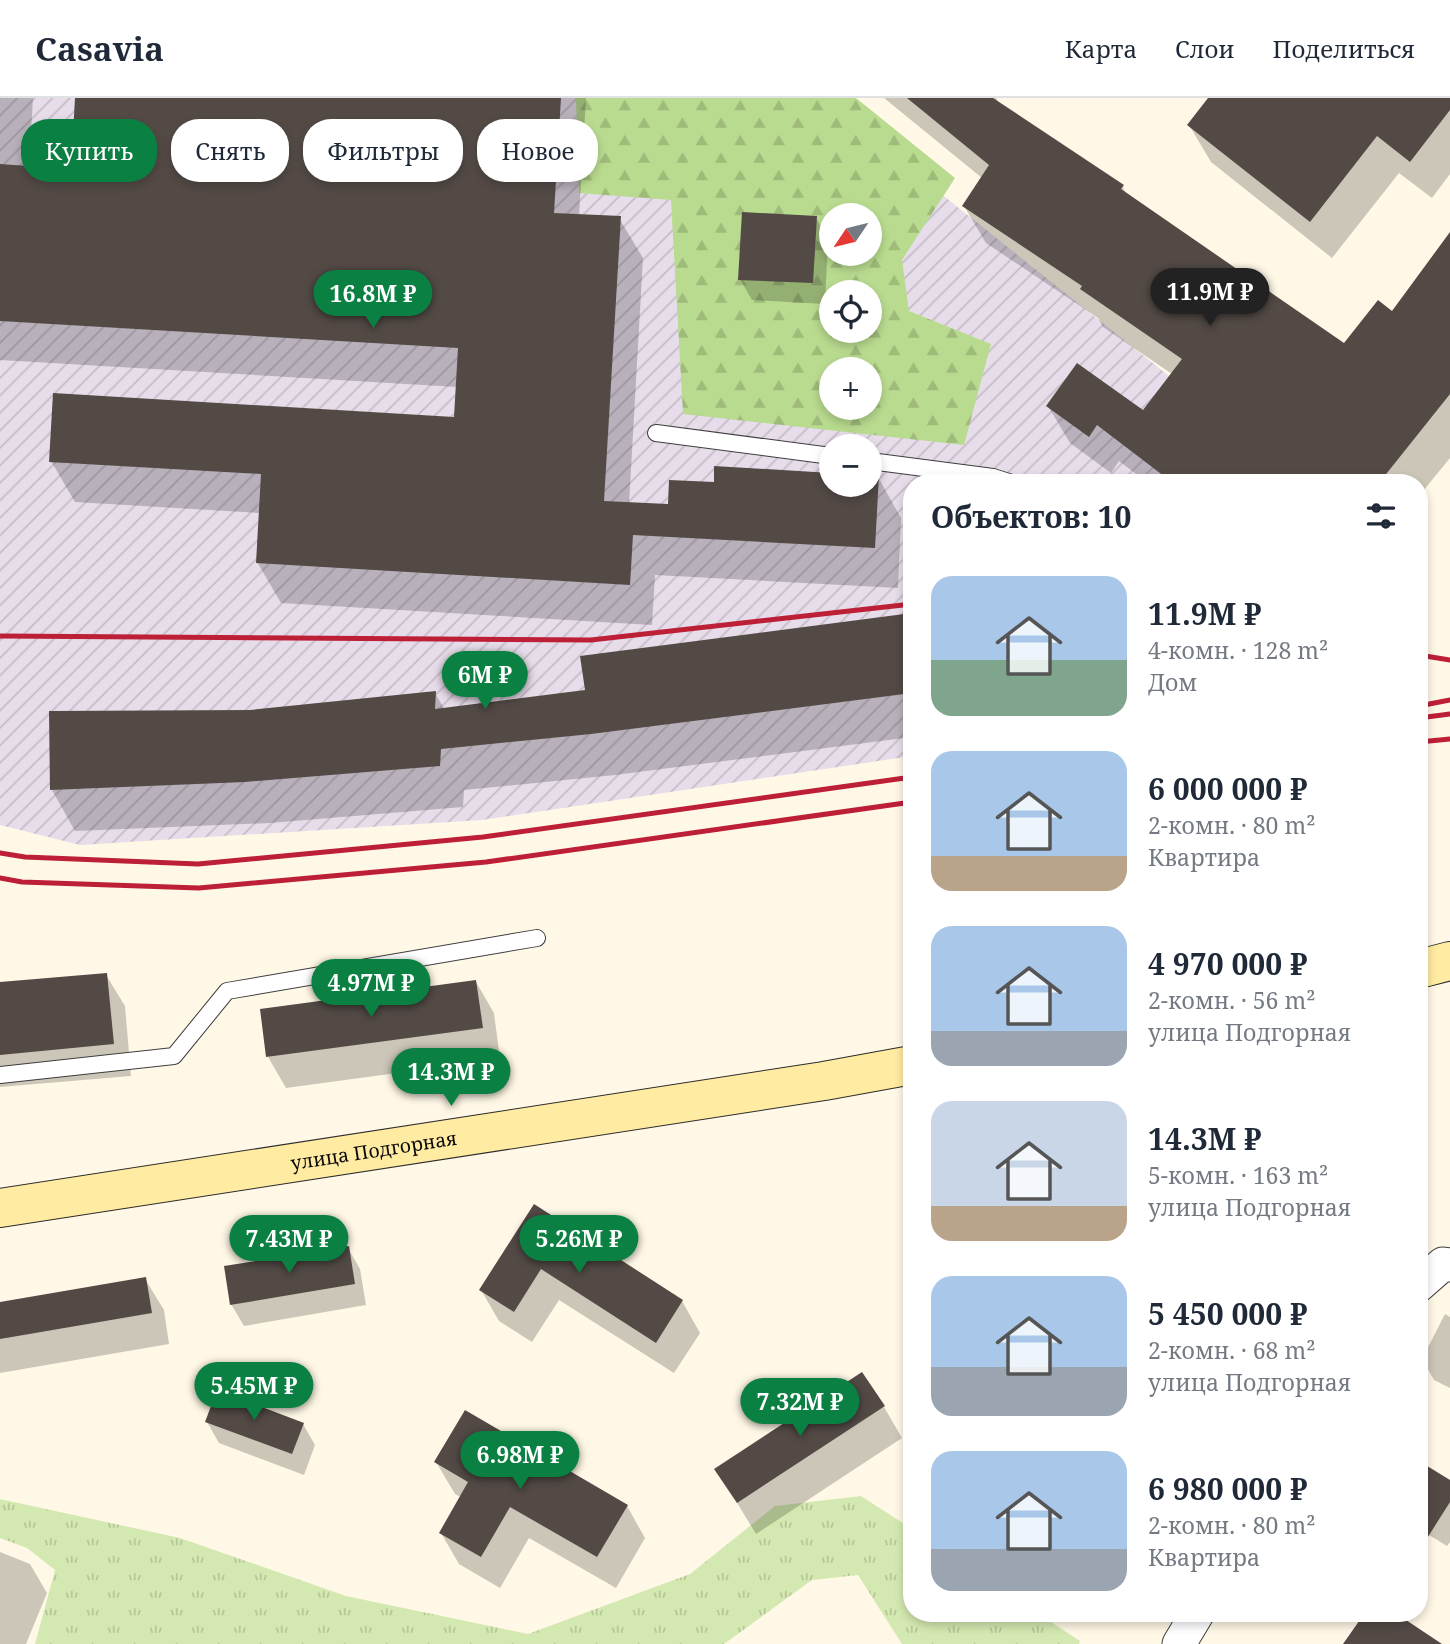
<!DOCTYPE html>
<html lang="ru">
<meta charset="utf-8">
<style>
body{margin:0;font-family:"Noto Serif",serif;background:#f2f2f3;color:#1f2937;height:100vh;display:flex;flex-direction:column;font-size:26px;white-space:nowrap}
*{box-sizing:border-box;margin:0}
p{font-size:23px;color:#747a83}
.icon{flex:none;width:38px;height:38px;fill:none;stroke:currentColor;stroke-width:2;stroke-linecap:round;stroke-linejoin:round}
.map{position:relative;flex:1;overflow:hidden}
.drawer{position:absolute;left:903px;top:376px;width:525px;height:1148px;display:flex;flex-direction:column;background:#fff;border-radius:28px;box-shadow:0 4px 10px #0003}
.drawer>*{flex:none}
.banner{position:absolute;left:21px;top:21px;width:665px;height:63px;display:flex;gap:14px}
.needle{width:46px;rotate:235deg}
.controls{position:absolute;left:819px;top:105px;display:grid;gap:14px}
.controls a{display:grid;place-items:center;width:63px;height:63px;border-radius:50%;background:#fff;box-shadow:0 4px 10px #0003;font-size:35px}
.price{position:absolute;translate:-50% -60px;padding:0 16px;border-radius:24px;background:#0b8043;color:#fff;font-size:23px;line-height:46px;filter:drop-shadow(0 2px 4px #0008)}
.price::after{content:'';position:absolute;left:50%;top:42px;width:21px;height:16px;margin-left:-10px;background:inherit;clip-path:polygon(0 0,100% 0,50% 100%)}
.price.on{background:#222;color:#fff}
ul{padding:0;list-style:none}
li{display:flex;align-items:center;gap:21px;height:175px;padding:0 28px}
li span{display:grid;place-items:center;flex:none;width:196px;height:140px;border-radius:21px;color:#555}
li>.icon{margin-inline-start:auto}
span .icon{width:84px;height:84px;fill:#fffc;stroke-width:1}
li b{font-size:30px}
h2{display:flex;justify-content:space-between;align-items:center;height:84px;padding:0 28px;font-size:30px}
.chip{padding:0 24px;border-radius:28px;background:#fff;box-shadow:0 4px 10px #0003;font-size:24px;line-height:63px}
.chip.on{background:#0b8043;color:#fff}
header{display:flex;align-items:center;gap:42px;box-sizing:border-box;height:98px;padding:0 35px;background:#fff;border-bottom:2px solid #e0e1e3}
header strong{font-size:33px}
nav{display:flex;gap:38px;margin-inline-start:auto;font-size:24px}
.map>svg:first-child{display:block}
.industrial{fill:url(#industrial-furrows);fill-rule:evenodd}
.grass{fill:url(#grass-tufts)}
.forest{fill:url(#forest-firs);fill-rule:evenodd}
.shadow{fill:#0003}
.building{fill:#534a46}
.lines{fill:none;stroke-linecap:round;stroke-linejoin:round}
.lane-casing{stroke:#3d3d3d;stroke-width:18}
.street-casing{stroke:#3d3d3d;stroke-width:35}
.secondary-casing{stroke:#2c2c2c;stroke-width:40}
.lane{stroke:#fff;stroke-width:16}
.street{stroke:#fff;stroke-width:33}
.secondary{stroke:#ffeba2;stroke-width:38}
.rail{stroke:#bd1f37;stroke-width:5}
.labels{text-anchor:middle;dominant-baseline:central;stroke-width:7;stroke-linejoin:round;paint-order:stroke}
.street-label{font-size:19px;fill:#0a0a0a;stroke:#fff}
</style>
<header>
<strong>Casavia</strong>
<nav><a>Карта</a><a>Слои</a><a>Поделиться</a></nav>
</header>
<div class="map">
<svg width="1450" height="1546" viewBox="0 0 1450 1546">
<defs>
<pattern id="industrial-furrows" width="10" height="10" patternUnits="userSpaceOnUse" patternTransform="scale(1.75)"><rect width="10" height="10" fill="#e7ddea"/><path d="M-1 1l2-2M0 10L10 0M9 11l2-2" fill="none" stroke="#c5bcc7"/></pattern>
<pattern id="grass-tufts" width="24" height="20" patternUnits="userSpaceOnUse" patternTransform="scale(1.75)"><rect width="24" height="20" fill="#d4e9b1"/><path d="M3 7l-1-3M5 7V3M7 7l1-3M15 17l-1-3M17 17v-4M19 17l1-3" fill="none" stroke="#b5c697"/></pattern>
<pattern id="forest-firs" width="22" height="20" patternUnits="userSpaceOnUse" patternTransform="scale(1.75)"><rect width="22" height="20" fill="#b9db8f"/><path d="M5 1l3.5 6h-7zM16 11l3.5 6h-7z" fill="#9ebb7a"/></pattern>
</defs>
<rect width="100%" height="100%" fill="#fff8e7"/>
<path class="industrial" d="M 0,0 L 821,0 L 1169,278 L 1308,385 L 912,385 L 912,658 L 482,722 L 80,747 L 0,727 ZM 831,117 L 870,117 L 870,156 L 831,156 ZM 831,194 L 870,194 L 870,233 L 831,233 ZM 831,271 L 870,271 L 870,310 L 831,310 ZM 831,348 L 870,348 L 870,387 L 831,387 Z"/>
<path class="grass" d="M 861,1398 L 912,1431 L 912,1516 L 1039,1516 L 1080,1543 L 1079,1546 L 902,1546 L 858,1477 L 812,1482 L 724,1546 L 35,1546 L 55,1472 L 27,1450 L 0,1440 L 0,1401 L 180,1440 L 346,1498 L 528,1536 L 690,1476 L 775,1408 Z"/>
<path class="forest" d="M 576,0 L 856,0 L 955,80 L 902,162 L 909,213 L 991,246 L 964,347 L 683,316 L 671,102 L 579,95 ZM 831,117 L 870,117 L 870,156 L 831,156 ZM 831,194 L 870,194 L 870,233 L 831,233 ZM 831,271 L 870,271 L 870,310 L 831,310 Z"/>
<g class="shadow">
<path d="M 0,0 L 33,0 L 29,70 L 73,72 L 77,0 L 586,0 L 579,118 L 619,120 L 643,160 L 629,406 L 669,408 L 715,386 L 716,370 L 831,376 L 831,387 L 870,387 L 870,379 L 878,379 L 901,420 L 898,490 L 655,477 L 652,527 L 281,505 L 257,464 L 260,415 L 75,404 L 51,363 L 455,320 L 457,289 L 0,262 Z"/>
<path d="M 884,0 L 996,0 L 1000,7 L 1122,88 L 1128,99 L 1345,247 L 1450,262 L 1450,360 L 1419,398 L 1419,385 L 1148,385 L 1119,363 L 1111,375 L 1070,345 L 1048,308 L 1143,315 L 1172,276 L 1103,229 L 1098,220 L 986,145 L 964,108 L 982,80 Z"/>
<path d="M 1210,0 L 1450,0 L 1450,76 L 1432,100 L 1399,75 L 1332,160 L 1211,64 L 1189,27 Z"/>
<path d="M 816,120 L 828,141 L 825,206 L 752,202 L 740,181 Z"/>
<path d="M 912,516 L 912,639 L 615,677 L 464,692 L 463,709 L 270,725 L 75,733 L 52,692 L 250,614 L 435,595 L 445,612 L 587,593 Z"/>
<path d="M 106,877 L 125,908 L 131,978 L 0,989 L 0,886 Z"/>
<path d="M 476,884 L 494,915 L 500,961 L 286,990 L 268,959 Z"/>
<path d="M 535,1108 L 682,1203 L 700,1235 L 674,1275 L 559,1202 L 532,1244 L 499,1223 L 481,1192 Z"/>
<path d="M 348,1150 L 360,1171 L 366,1207 L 244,1228 L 231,1206 Z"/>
<path d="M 145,1181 L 164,1212 L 169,1246 L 0,1275 L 0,1205 Z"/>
<path d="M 1445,1216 L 1450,1219 L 1450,1290 L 1434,1282 L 1422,1261 Z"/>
<path d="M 884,1309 L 902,1340 L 756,1436 L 717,1372 Z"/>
<path d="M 207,1324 L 303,1326 L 315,1347 L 304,1377 L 219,1345 Z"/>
<path d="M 436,1364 L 627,1408 L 645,1440 L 616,1490 L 529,1440 L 500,1490 L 459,1466 L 441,1435 L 461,1399 L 455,1396 Z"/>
<path d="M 1450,1384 L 1450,1444 L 1447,1448 L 1419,1431 Z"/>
<path d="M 0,1454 L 30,1466 L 47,1495 L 26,1546 L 0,1546 Z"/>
</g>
<g class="building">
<path d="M 75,0 L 561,0 L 554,115 L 621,118 L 604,403 L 668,406 L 669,382 L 714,384 L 714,368 L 831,375 L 831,387 L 870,387 L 870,377 L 879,377 L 875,450 L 633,437 L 630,487 L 256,465 L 261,376 L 49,364 L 53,295 L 454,319 L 458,250 L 0,223 L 0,66 L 71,71 Z"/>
<path d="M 907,0 L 993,0 L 1124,87 L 1121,91 L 1344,245 L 1378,202 L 1392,213 L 1450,134 L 1450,296 L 1379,385 L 1173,385 L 1097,327 L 1089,339 L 1046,308 L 1077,265 L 1143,312 L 1182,261 L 1080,191 L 1082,188 L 962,108 L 989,67 Z"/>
<path d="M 1208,0 L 1450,0 L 1450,12 L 1410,64 L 1377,38 L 1310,124 L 1187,27 Z"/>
<path d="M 742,114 L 817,118 L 813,185 L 738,182 Z"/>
<path d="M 912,515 L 912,595 L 591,636 L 441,651 L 440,668 L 245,684 L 50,692 L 49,613 L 250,612 L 436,593 L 435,611 L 585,592 L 580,558 Z"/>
<path d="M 107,875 L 114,946 L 0,957 L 0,884 Z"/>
<path d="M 476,882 L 483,930 L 266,959 L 260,911 Z"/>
<path d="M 534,1106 L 683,1202 L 656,1245 L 541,1171 L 514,1214 L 479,1192 Z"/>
<path d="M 349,1148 L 355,1186 L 230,1207 L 224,1168 Z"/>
<path d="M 146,1179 L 152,1215 L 0,1241 L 0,1204 Z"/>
<path d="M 862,1274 L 885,1308 L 737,1405 L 714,1371 Z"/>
<path d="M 217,1292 L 304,1325 L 292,1356 L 205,1324 Z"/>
<path d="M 465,1312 L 628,1407 L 597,1459 L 510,1409 L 481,1459 L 439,1435 L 468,1384 L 434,1364 Z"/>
<path d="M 1419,1363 L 1450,1382 L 1450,1404 L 1419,1453 Z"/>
<path d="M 1364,1516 L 1397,1516 L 1442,1546 L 1343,1546 Z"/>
</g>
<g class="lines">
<defs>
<g id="lane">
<path d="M 656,335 L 831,358"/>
<path d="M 870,363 L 993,379 L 1012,385"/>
<path d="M 0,977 L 174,958 L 227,893 L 537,840"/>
</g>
<g id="street">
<path d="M 1419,1187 L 1443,1166 L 1450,1167"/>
<path d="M 1179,1546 L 1197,1516"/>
</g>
<g id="secondary">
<path d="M 1419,871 L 1450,863"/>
<path id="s1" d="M 0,1110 L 824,983 L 912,967"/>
</g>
</defs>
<use href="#lane" class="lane-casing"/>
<use href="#street" class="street-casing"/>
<use href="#secondary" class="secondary-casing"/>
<use href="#lane" class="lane"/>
<use href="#street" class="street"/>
<use href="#secondary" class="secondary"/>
<g class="rail">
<path d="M 0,538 L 591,542 L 912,506"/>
<path d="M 1419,557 L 1450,562"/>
<path d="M 1419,608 L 1450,602"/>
<path d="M 1419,620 L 1450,616"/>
<path d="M 1419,644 L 1450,641"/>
<path d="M 0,755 L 25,759 L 198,766 L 483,739 L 912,679"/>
<path d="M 0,780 L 22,784 L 199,790 L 486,764 L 912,704"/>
</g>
</g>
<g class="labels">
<g class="street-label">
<text stroke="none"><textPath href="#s1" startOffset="378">улица Подгорная</textPath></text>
</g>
</g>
</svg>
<div class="controls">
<a><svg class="needle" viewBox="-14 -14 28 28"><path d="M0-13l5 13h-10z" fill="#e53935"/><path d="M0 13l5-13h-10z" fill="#747a83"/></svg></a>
<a><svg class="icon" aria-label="locate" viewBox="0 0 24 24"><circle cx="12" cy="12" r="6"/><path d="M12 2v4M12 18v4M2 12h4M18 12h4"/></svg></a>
<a>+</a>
<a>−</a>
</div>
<b class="price on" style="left:1210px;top:230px">11.9M ₽</b>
<b class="price" style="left:373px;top:232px">16.8M ₽</b>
<b class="price" style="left:485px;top:613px">6M ₽</b>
<b class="price" style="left:371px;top:921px">4.97M ₽</b>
<b class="price" style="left:451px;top:1010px">14.3M ₽</b>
<b class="price" style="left:289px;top:1177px">7.43M ₽</b>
<b class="price" style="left:579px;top:1177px">5.26M ₽</b>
<b class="price" style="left:254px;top:1324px">5.45M ₽</b>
<b class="price" style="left:800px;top:1340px">7.32M ₽</b>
<b class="price" style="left:520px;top:1393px">6.98M ₽</b>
<div class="banner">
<a class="chip on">Купить</a>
<a class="chip">Снять</a>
<a class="chip">Фильтры</a>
<a class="chip">Новое</a>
</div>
<section class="drawer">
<h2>Объектов: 10<svg class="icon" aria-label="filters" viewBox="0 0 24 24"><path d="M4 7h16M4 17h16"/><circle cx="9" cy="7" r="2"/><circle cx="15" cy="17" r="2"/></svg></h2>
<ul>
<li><span style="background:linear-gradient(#a9c7e8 60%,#7fa58c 0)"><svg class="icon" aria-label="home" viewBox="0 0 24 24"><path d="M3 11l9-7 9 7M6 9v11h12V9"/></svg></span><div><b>11.9M ₽</b><p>4-комн. · 128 m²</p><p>Дом</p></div></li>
<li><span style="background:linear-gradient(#a9c7e8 75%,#b9a48a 0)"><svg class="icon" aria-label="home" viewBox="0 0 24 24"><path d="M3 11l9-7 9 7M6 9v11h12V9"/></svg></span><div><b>6 000 000 ₽</b><p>2-комн. · 80 m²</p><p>Квартира</p></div></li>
<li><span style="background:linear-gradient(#a9c7e8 75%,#9aa5b1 0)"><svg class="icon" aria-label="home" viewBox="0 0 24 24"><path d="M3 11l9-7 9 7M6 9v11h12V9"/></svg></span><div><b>4 970 000 ₽</b><p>2-комн. · 56 m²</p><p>улица Подгорная</p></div></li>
<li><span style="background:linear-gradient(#c9d6e8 75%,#b9a48a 0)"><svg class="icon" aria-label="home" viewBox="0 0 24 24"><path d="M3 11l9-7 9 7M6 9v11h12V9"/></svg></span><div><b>14.3M ₽</b><p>5-комн. · 163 m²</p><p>улица Подгорная</p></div></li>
<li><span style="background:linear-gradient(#a9c7e8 65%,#9aa5b1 0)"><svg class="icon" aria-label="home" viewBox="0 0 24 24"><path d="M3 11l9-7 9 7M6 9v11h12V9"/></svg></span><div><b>5 450 000 ₽</b><p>2-комн. · 68 m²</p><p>улица Подгорная</p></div></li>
<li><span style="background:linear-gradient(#a9c7e8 70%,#9aa5b1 0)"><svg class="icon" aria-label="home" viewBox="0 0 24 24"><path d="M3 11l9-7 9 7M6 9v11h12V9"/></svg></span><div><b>6 980 000 ₽</b><p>2-комн. · 80 m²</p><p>Квартира</p></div></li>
</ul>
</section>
</div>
